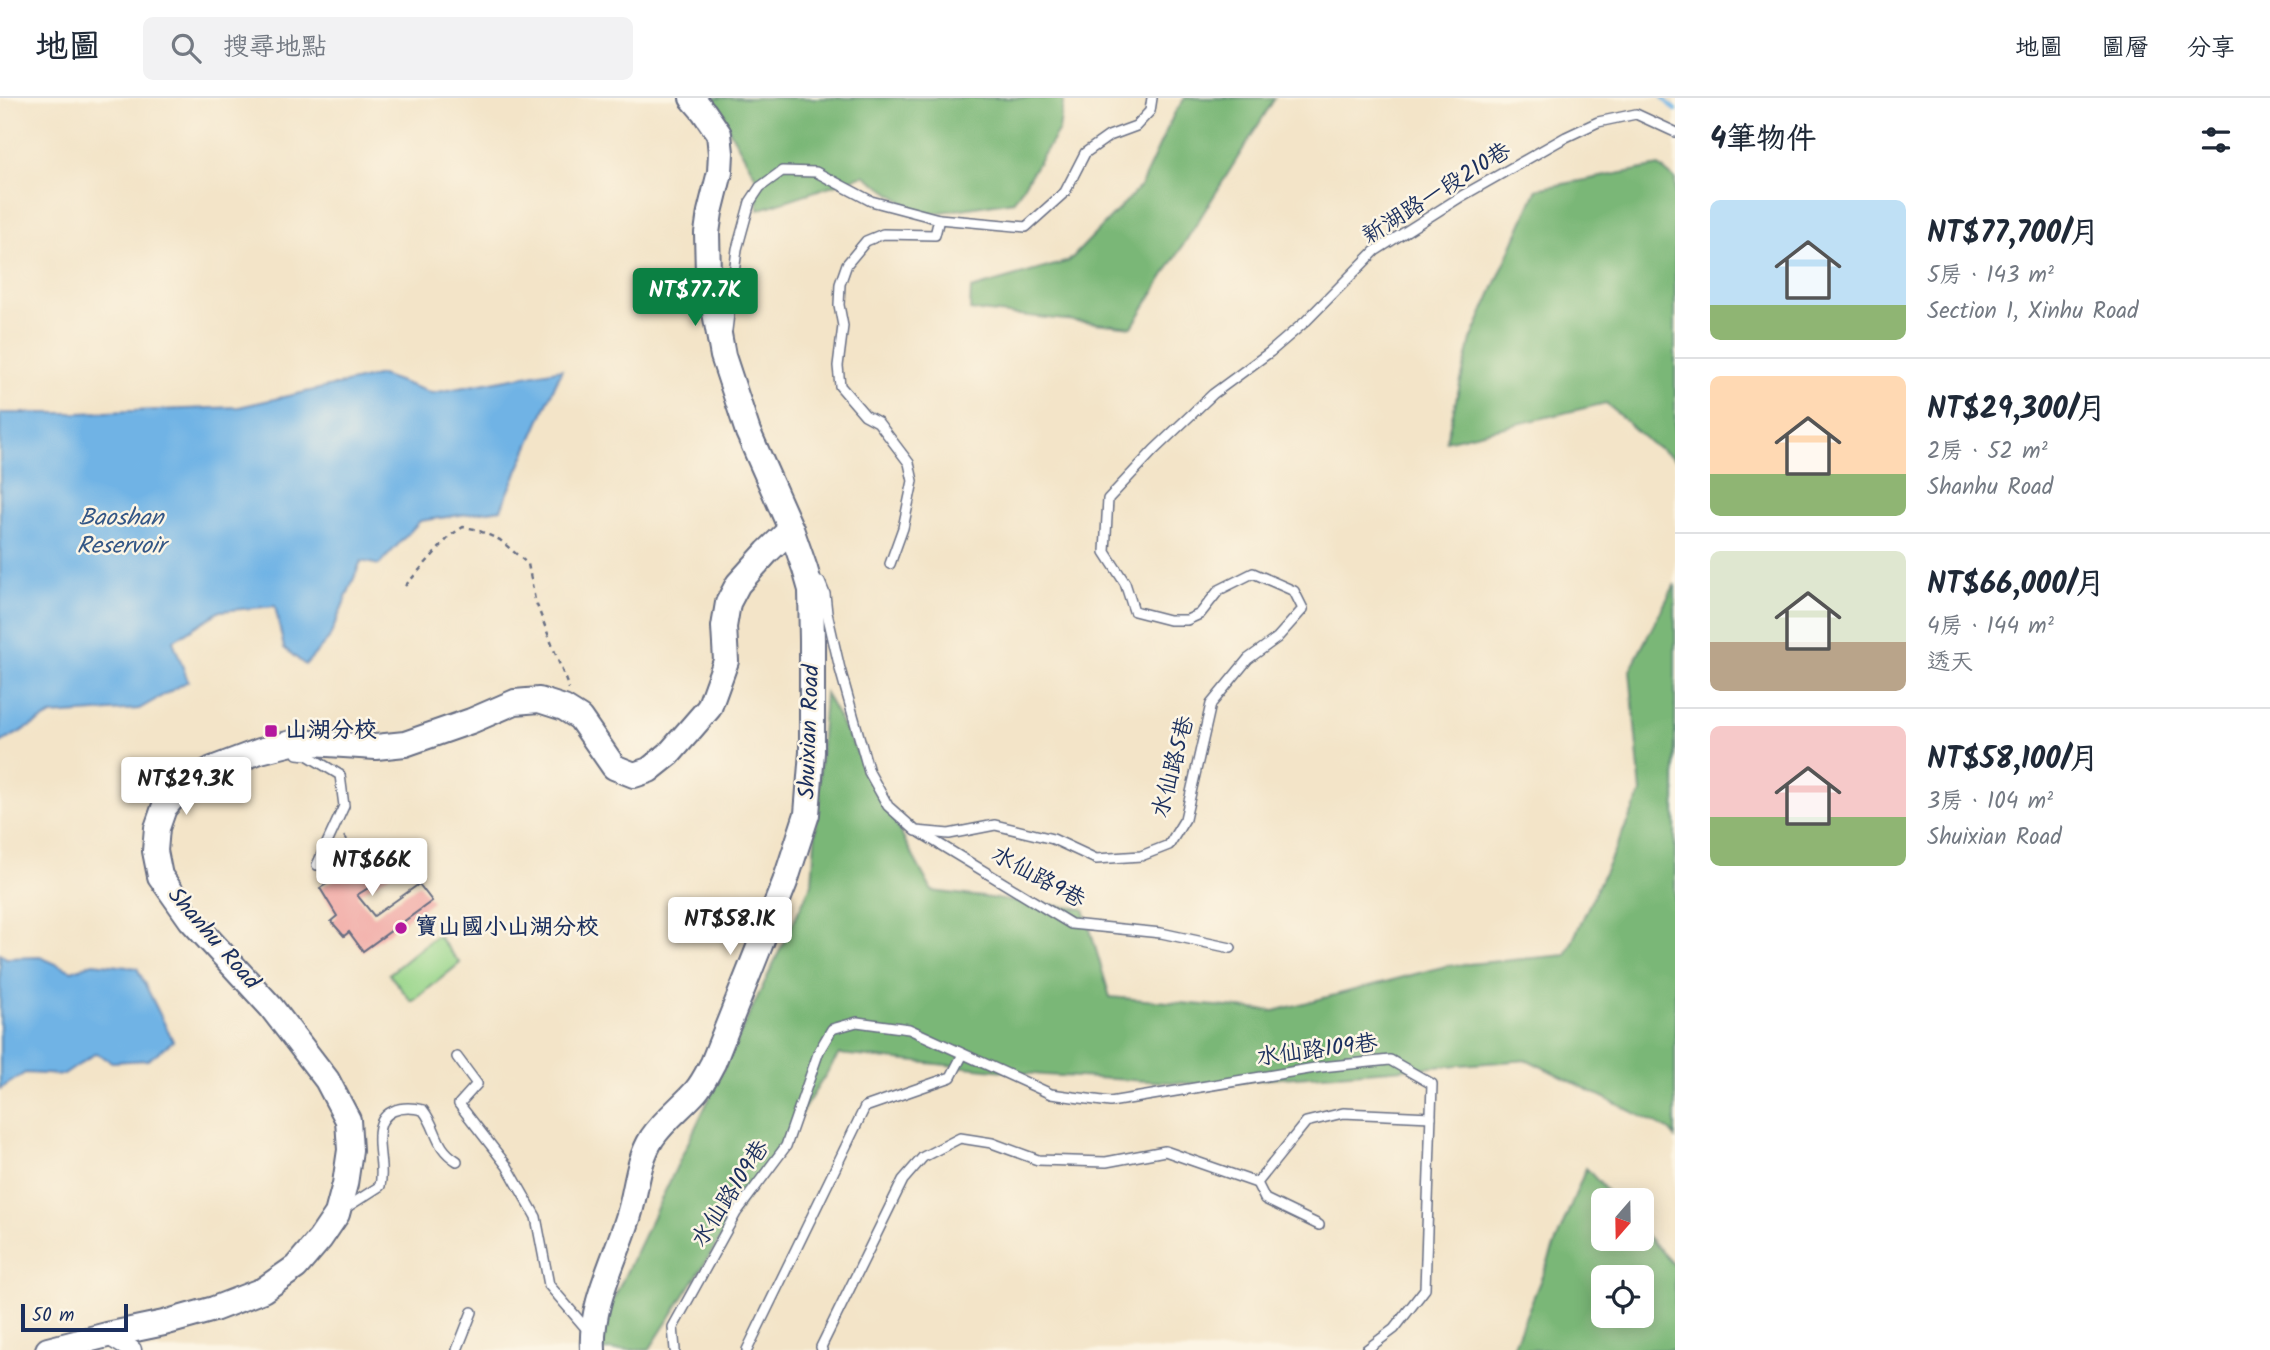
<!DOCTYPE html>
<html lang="zh-TW">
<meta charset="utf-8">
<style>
body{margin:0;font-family:Kalam,"LXGW WenKai TC",sans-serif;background:#f2f2f3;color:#1f2937;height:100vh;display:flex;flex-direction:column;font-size:26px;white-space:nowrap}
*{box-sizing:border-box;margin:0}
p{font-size:23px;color:#747a83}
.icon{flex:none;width:38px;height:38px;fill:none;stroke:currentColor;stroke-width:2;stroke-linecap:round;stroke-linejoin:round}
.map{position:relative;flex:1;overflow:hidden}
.sheet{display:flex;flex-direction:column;background:#fff;width:595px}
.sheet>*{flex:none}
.needle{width:46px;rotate:200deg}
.controls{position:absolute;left:1591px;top:1090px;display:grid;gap:14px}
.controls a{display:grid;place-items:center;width:63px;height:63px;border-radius:10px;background:#fff;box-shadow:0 4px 18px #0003;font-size:35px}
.scale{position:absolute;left:21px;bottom:18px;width:107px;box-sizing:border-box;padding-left:7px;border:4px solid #1b2f5e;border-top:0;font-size:19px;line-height:24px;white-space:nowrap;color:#1b2f5e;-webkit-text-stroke:5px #fcf5e5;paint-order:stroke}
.price{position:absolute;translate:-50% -60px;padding:0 16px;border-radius:7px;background:#fff;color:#222;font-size:23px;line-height:46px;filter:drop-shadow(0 2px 4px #0008)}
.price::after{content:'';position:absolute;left:50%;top:42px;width:21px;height:16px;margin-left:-10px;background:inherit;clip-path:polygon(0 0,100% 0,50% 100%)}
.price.on{background:#0b8043;color:#fff}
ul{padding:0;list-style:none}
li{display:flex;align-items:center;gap:21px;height:175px;padding:0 35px}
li+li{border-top:2px solid #e0e1e3}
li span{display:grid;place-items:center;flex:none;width:196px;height:140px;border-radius:10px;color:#555}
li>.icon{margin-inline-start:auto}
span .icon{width:84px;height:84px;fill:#fffc;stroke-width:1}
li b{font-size:30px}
h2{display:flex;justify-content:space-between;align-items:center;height:84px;padding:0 35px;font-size:30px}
header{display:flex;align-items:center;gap:42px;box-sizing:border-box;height:98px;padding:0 35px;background:#fff;border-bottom:2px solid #e0e1e3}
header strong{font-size:33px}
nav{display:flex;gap:38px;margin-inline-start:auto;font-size:24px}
.search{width:490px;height:63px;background:#f2f2f3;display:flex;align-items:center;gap:18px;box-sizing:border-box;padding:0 24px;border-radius:10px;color:#747a83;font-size:26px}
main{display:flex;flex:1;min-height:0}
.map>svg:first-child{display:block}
.green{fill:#99d68b;stroke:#5a8274;stroke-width:2}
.forest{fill:#7ab777;stroke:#4a736a;stroke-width:2;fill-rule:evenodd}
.water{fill:#6fb3e5;stroke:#4571a2;stroke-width:2}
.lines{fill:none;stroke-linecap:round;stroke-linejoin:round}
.stream{stroke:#6fb3e5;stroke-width:4.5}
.building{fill:#f1a8a4}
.lane-casing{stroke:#676e83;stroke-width:12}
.street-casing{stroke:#676e83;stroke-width:21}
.secondary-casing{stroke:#676e83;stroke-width:28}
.path{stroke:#676e83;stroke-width:2.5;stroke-dasharray:5 5;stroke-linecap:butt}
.lane{stroke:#fff;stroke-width:9}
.street{stroke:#fff;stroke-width:18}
.secondary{stroke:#fff;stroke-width:24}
.poi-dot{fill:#b5179e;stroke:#fcf5e5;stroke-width:2.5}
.labels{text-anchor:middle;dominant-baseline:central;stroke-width:5;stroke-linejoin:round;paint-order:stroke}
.street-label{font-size:23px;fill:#1b2f5e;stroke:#fcf5e5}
.poi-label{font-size:23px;font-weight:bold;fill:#1b2f5e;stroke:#fcf5e5;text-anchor:start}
.water-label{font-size:24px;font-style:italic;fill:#345786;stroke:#fcf5e5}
</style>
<header>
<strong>地圖</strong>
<div class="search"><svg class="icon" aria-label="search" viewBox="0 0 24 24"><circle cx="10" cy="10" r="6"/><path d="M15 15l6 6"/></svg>搜尋地點</div>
<nav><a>地圖</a><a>圖層</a><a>分享</a></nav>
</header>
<main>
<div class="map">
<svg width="1675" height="1252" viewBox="0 0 1675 1252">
<rect width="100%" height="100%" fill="#fcf5e5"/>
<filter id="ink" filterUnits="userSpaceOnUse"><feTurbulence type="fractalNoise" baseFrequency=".0143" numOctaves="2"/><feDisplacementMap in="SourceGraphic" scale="14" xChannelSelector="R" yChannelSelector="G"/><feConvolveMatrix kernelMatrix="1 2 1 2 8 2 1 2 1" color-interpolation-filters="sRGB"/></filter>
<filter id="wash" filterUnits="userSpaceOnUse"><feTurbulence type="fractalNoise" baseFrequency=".00686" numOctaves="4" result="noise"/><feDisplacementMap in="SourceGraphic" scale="28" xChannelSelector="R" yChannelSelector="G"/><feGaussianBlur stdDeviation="1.57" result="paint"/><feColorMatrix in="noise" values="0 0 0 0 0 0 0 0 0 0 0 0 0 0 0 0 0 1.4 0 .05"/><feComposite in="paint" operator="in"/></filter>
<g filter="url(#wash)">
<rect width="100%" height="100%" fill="#f3e4c8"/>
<path class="green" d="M 437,837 L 460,865 L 412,904 L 389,876 Z"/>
<g class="forest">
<path d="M 711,0 L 1064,0 L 1059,32 L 1014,103 L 922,117 L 864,77 L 758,112 L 756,79 Z"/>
<path d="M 1185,0 L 1275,0 L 1132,229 L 970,212 L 971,191 L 1069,163 L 1140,89 L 1174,16 Z"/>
<path d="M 1659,68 L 1675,81 L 1675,361 L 1650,345 L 1606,305 L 1446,343 L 1471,242 L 1537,91 Z"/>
<path d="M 1675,486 L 1675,1039 L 1669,1032 L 1528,962 L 1200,986 L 1044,977 L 839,956 L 649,1252 L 596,1252 L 594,1242 L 812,785 L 825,595 L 932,793 L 1084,811 L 1110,899 L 1274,913 L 1446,868 L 1566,857 L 1641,695 L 1630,572 Z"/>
<path d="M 1586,1070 L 1615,1102 L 1603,1102 L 1603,1141 L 1642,1141 L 1642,1132 L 1675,1168 L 1675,1252 L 1512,1252 ZM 1603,1180 L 1642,1180 L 1642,1218 L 1603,1218 Z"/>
</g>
<g class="water">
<path d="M 562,271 L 501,411 L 420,423 L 379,467 L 361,463 L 329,541 L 305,567 L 284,550 L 275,508 L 220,513 L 173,543 L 188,583 L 139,611 L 51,617 L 0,645 L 0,315 L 78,315 L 239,309 L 381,277 L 432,295 Z"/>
<path d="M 0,855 L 6,860 L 40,859 L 72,873 L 93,865 L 137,870 L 173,943 L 148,962 L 112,964 L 96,955 L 64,977 L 25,975 L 0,991 Z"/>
</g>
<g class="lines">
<path class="stream" d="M 1663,0 L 1675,12"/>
</g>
<g id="blocks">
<path class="building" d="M 399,742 L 412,763 L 357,797 L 374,818 L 419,786 L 432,803 L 363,853 L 349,834 L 344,838 L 331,823 L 337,818 L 320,790 Z"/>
</g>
</g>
<g filter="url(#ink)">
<use href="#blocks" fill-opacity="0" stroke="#676e83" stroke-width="2"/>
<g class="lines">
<defs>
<g id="lane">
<path d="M 727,232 L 737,151 L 750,104 L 760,89 L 782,73 L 816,74 L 871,103 L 939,121 L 1026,129 L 1065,94 L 1085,55 L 1109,38 L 1136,28 L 1150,13 L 1152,0"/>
<path d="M 890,466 L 903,430 L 913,383 L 909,365 L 878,324 L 865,317 L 840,288 L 838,268 L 843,228 L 839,207 L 840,186 L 847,166 L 866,143 L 883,136 L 935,137 L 939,121"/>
<path d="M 820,484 L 825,496 L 827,515 L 840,571 L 869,674 L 888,708 L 916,733 L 949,736 L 995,727 L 1053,741 L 1096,761 L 1141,758 L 1169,747 L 1185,721 L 1211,606 L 1248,561 L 1277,540 L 1303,511 L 1294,493 L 1253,475 L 1219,492 L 1200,516 L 1187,522 L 1169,522 L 1134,513 L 1125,485 L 1105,454 L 1108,401 L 1154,352 L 1213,296 L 1270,254 L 1306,223 L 1375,153 L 1462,98 L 1566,39 L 1598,24 L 1636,16 L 1675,34"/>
<path d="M 297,656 L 307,657 L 340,677 L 344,708 L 317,767"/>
<path d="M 921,735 L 1071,826 L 1161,835 L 1231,850"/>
<path d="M 457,959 L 477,986 L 459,1006 L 507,1068 L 536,1119 L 549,1187 L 590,1235"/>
<path d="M 1257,1085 L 1265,1101 L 1319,1127"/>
<path d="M 344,1111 L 380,1088 C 384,1070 378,1056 379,1038 C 379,1011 402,1007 423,1012 C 438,1031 434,1049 457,1063"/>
<path d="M 457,1252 L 472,1214"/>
<path d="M 675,1252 L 673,1229 L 736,1115 L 786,1048 L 819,953 L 832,931 L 857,924 L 909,931 L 1051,996 L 1110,1004 L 1321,969 L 1390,962 L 1432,986 L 1425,1191 L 1394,1231 L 1366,1252"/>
<path d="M 747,1252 L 865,1009 L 951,979 L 963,956"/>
<path d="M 822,1252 L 821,1249 L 903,1082 L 923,1059 L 960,1040 L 992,1045 L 1038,1062 L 1106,1064 L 1165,1053 L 1257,1085 L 1306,1024 L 1343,1015 L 1431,1019"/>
</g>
<path id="street" d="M 107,1237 L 132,1252"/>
<g id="secondary">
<path d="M 48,1252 L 107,1237 L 164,1225 L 214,1211 L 263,1192 L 296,1169 L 320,1141 L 337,1116 L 345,1086 L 350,1052 L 348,1022 L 327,982 L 271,909 L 191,822 L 160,778 L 155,753 L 157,730 L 164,710 L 183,688 L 212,671 L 260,653 L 296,644 L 376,649 L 405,646 L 471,623 L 515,604 L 539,602 L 564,610 L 580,620 L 614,669 L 634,677 L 649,672 L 669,656 L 709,610 L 726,563 L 724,529 L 728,505 L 738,486 L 767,454 L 791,431"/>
<path d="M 593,1252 C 590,1206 616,1161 629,1117 C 637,1091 637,1064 652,1040 C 664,1022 682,1009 696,993 C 703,985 708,974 713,965 L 785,784 L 807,716 L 812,654 L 812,543 L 811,492 L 805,471 L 791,431 L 748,334 L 723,258 L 708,176 L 707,135 L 710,114 L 720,74 L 721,55 L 719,36 L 704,14 L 692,0"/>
</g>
</defs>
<use href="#lane" class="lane-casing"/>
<use href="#street" class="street-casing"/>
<use href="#secondary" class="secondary-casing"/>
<g class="path">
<path d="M 405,488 L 451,437 L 463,429 L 475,431 L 500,442 L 528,466 L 535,502 L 569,591"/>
<path d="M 344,738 L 358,756"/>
</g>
<use href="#lane" class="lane"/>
<use href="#street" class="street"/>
<use href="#secondary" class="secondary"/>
</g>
</g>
<g class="poi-dot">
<rect x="264" y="626" width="14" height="14" rx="3.5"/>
<circle cx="401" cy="830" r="7"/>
</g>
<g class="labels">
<g class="street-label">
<text transform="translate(1437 96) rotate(-32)">新湖路一段210巷</text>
<text transform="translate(810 634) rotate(-88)">Shuixian Road</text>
<text transform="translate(1174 669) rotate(-75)">水仙路5巷</text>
<text transform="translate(1038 780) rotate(29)">水仙路9巷</text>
<text transform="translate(213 841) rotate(49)">Shanhu Road</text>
<text transform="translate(1317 953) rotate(-7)">水仙路109巷</text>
<text transform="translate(731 1096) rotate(-57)">水仙路109巷</text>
</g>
<g class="poi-label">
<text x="285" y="633">山湖分校</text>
<text x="415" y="830">寶山國小山湖分校</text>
</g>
<g class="water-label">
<text x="121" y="420">Baoshan<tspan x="121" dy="28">Reservoir</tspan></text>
</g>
</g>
</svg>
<div class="controls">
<a><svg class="needle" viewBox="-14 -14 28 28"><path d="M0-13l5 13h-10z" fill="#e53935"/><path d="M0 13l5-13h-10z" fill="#747a83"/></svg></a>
<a><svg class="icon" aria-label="locate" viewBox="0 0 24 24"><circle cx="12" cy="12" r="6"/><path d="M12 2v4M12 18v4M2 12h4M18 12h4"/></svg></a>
</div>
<div class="scale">50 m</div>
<b class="price on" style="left:695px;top:230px">NT$77.7K</b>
<b class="price" style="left:186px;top:719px">NT$29.3K</b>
<b class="price" style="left:372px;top:800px">NT$66K</b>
<b class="price" style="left:730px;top:859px">NT$58.1K</b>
</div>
<section class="sheet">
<h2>4筆物件<svg class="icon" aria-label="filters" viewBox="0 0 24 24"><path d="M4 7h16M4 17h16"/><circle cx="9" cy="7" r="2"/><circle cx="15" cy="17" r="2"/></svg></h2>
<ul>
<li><span style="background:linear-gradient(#bfe0f5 75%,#8fb573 0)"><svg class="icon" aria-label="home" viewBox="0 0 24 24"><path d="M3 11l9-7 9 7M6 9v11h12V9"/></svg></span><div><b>NT$77,700/月</b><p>5房 · 143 m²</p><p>Section 1, Xinhu Road</p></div></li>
<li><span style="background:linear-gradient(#ffd9b3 70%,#8fb573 0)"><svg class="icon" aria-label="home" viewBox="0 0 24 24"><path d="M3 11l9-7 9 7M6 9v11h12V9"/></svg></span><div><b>NT$29,300/月</b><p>2房 · 52 m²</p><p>Shanhu Road</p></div></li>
<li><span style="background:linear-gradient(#dfe7d0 65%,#b9a48a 0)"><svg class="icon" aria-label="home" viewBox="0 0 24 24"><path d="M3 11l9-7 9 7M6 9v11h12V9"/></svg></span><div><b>NT$66,000/月</b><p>4房 · 144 m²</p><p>透天</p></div></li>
<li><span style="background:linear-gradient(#f6c9c9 65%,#8fb573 0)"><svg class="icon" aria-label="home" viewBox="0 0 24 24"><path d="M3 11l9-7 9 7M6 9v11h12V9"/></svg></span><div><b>NT$58,100/月</b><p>3房 · 104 m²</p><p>Shuixian Road</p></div></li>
</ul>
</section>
</main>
